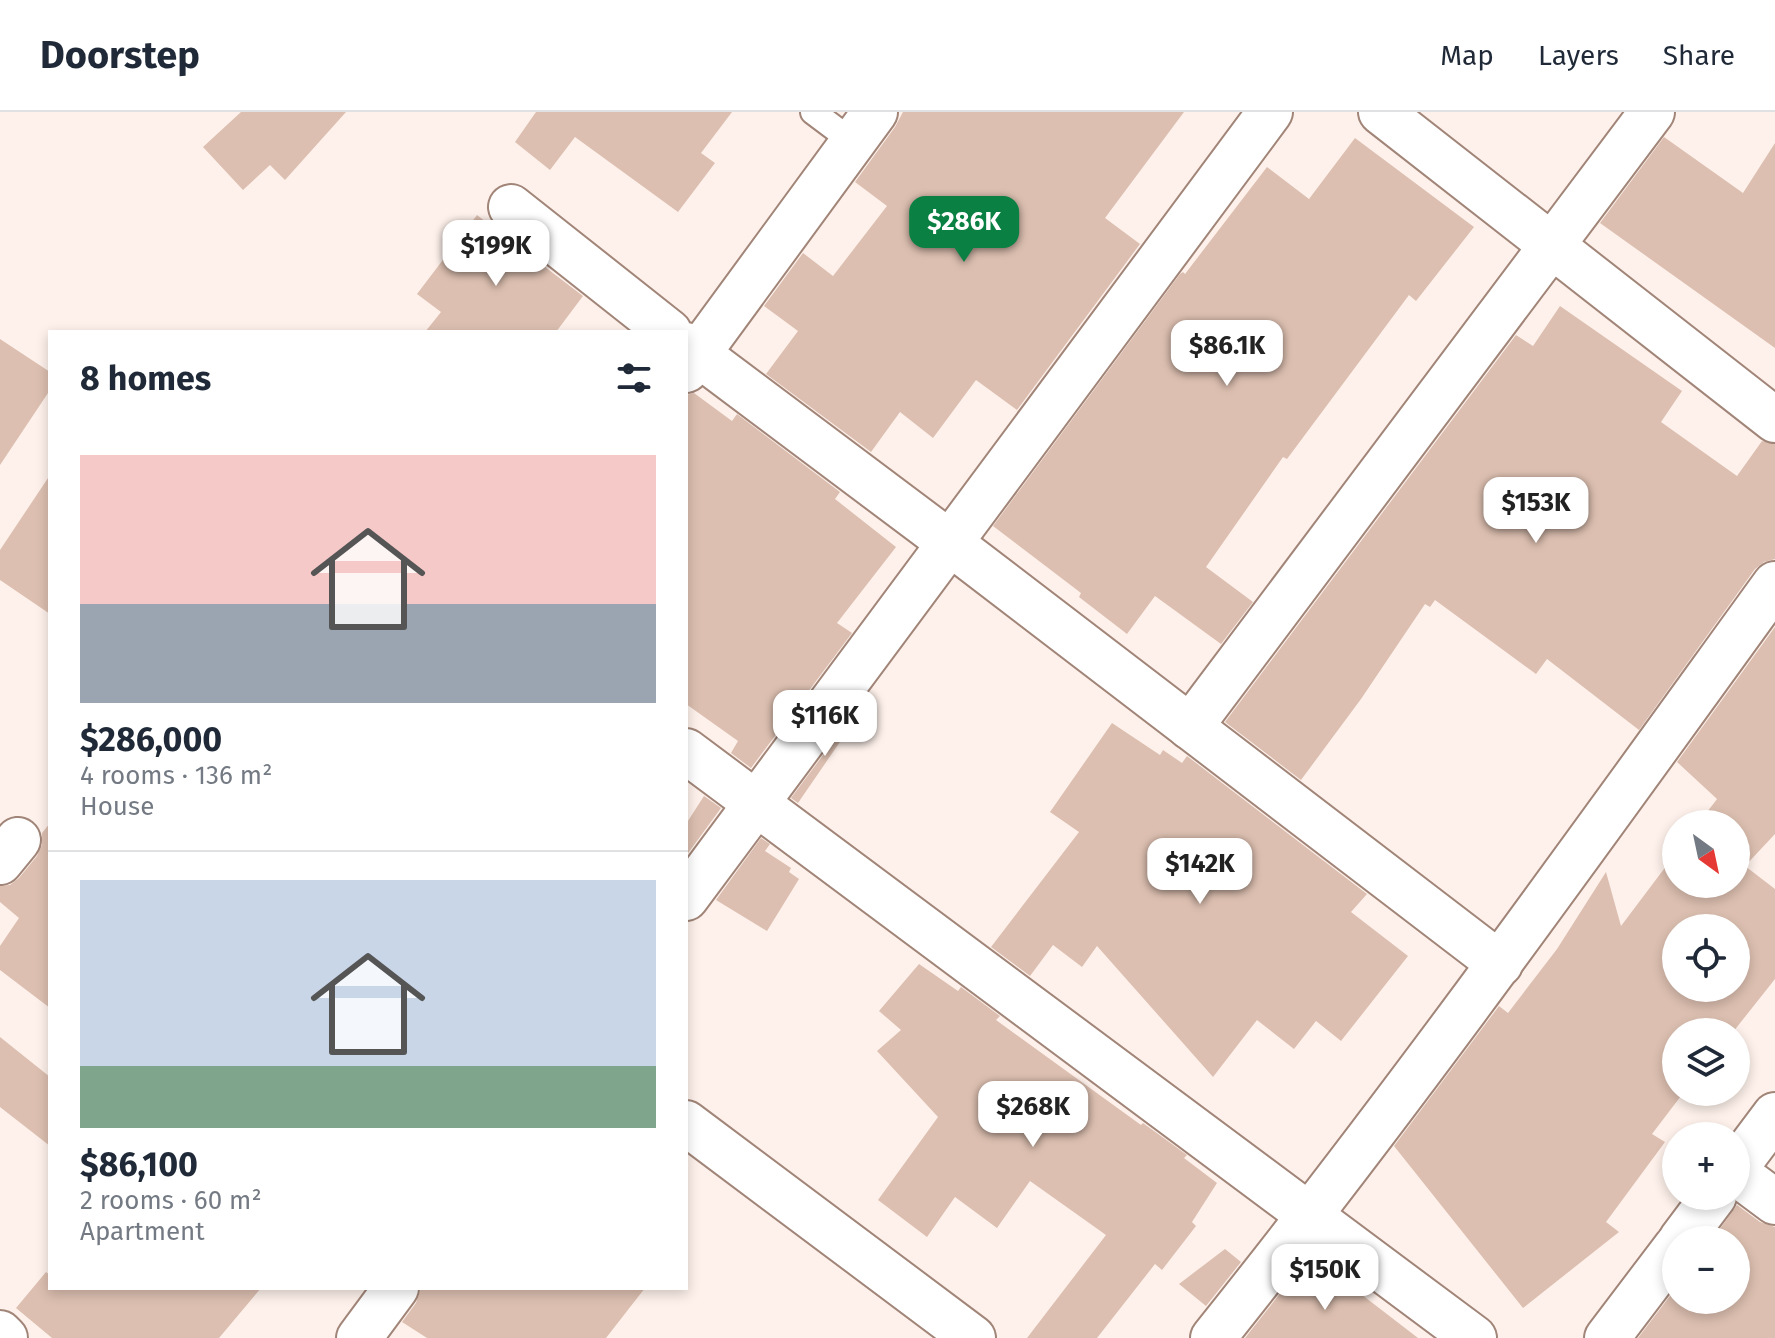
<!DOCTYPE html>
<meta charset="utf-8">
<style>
body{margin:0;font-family:"Fira Sans",sans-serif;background:#f6f6f7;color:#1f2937;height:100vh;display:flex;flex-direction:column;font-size:30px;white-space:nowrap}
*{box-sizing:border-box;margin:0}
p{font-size:26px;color:#747a83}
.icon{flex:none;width:44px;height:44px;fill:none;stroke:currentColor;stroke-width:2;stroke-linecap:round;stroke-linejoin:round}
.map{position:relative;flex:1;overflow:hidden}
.details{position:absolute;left:48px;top:218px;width:640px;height:960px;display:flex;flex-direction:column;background:#fff;border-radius:0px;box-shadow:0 4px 12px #0003}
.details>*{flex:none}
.needle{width:52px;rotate:147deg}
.buttons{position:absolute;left:1662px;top:698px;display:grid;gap:16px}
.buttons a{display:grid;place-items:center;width:88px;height:88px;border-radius:50%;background:#fff;box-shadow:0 4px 12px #0003;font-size:40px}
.price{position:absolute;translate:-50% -68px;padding:0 18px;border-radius:16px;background:#fff;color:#222;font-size:26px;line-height:52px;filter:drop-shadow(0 2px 4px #0008)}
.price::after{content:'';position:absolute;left:50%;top:48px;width:24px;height:18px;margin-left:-12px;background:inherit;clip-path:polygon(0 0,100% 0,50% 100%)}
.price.active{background:#0b8043;color:#fff}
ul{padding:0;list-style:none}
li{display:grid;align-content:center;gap:16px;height:424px;padding:0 32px}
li+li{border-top:2px solid #e0e1e3}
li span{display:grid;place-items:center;height:248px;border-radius:0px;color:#555}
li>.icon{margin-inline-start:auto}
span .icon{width:144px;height:144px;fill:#fffc;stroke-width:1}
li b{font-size:34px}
h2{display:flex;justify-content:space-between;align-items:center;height:96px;padding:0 32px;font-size:34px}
header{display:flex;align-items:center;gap:48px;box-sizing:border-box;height:112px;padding:0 40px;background:#fff;border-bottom:2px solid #e0e1e3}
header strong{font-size:38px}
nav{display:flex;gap:44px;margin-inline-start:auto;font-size:28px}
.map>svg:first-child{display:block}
.building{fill:#dcbfb0;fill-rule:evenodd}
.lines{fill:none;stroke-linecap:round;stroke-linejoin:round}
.lane-casing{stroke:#a18578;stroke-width:28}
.street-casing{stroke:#a18578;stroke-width:48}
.lane{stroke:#fff;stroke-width:24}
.street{stroke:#fff;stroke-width:44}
</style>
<header>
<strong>Doorstep</strong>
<nav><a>Map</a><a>Layers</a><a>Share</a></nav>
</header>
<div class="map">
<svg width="1775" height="1226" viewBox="0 0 1775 1226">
<rect width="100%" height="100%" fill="#fef1eb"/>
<g class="building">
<path d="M 241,0 L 346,0 L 285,68 L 270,53 L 243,78 L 203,35 Z"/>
<path d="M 536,0 L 732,0 L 701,41 L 715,51 L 678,100 L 575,25 L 550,58 L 515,30 Z"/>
<path d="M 903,0 L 1184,0 L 1105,106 L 1140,132 L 1017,298 L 976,268 L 933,326 L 900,300 L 871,340 L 766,262 L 798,219 L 764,194 L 803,141 L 833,164 L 887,94 L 855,70 L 895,15 Z"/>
<path d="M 1664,25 L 1743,81 L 1775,31 L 1775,236 L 1600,111 Z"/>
<path d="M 1355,26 L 1474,115 L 1416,189 L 1409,183 L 1287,347 L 1283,345 L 1206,455 L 1253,490 L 1221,532 L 1155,484 L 1127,522 L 1079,485 L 1081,481 L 993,414 L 1180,162 L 1183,160 L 1185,162 L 1267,55 L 1309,87 Z"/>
<path d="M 477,103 L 583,184 L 556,220 L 425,220 L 441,200 L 417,182 Z"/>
<path d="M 1560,194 L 1682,279 L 1661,310 L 1737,364 L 1762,329 L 1775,332 L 1775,447 L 1764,450 L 1755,457 L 1639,618 L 1547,547 L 1536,562 L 1435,488 L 1430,495 L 1425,492 L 1361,587 L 1301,668 L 1225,610 L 1516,223 L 1533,234 Z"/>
<path d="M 0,227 L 50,260 L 50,278 L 0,353 Z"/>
<path d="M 694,281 L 732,309 L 737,302 L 840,380 L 835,387 L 896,435 L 837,511 L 852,521 L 751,656 L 731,641 L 738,629 L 686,592 L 686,283 Z"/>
<path d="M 50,363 L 50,502 L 0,468 L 0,438 Z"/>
<path d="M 1775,515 L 1775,722 L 1745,754 L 1775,777 L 1775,867 L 1733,920 L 1676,920 L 1676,980 L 1684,980 L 1652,1022 L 1665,1030 L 1606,1110 L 1619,1120 L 1523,1196 L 1394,1034 L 1499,894 L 1508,901 L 1557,837 L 1606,760 L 1621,814 L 1676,741 L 1676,772 L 1736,772 L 1736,712 L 1698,712 L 1717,687 L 1677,650 ZM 1676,816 L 1736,816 L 1736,876 L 1676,876 Z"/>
<path d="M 868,583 L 863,590 L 866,592 L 798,691 L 791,686 Z"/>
<path d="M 1112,611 L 1160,643 L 1163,638 L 1182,651 L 1187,644 L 1367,782 L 1351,800 L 1408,844 L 1341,929 L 1316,909 L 1294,937 L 1257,908 L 1213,965 L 1097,834 L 1082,855 L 1053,833 L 1030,864 L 991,835 L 1079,720 L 1050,700 Z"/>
<path d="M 704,684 L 721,696 L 686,744 L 686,712 Z"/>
<path d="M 50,711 L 50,896 L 0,858 L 0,834 L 19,806 L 0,790 L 0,774 L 10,773 L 19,766 L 37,744 L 42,733 L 42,721 Z"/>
<path d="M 761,726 L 770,732 L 765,739 L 791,756 L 789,760 L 799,767 L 767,819 L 716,788 Z"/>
<path d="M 919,852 L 958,879 L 961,875 L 1000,904 L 996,908 L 1141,1013 L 1143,1011 L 1187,1043 L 1184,1046 L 1217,1071 L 1192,1110 L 1196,1114 L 1162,1158 L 1155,1152 L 1097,1226 L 1027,1226 L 1106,1123 L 1030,1069 L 997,1116 L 955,1085 L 927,1125 L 878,1088 L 938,1005 L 877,939 L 901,918 L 879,899 Z"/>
<path d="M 0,925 L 50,965 L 50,1034 L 0,995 Z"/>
<path d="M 1737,1093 L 1760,1110 L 1775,1115 L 1775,1226 L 1638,1226 L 1676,1176 L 1676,1188 L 1736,1188 L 1736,1128 L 1712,1128 Z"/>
<path d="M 1225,1137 L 1241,1150 L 1206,1194 L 1179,1172 Z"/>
<path d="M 1318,1149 L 1418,1226 L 1245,1226 L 1293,1165 L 1301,1171 Z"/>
<path d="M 46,1160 L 50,1163 L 50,1176 L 261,1176 L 219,1226 L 52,1226 L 16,1196 Z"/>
<path d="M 421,1176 L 645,1176 L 606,1226 L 427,1226 L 402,1210 L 416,1191 Z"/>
</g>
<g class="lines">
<defs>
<path id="lane" d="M 813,0 L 853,30"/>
<g id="street">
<path d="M 1381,0 L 1775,308"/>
<path d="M 511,95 L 669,220"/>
<path d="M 686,233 L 950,431 L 1500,852"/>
<path d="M 686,258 L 875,0"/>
<path d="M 1190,615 L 1652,0"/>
<path d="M 686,639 L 1474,1226"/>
<path d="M 0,750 L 18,728"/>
<path d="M 686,786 L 1270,0"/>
<path d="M 686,1011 L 973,1226"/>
<path d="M 1736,1055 L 1775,1003"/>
<path d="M 1736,1061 L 1775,1090"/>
<path d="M 1681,1128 L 1714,1084"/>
<path d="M 0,1221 L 5,1226"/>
<path d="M 359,1226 L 396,1176"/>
<path d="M 1213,1226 C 1409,981 1591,726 1775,472"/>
<path d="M 1607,1226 L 1676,1135"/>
</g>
</defs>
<use href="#lane" class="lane-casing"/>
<use href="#street" class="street-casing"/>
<use href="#lane" class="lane"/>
<use href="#street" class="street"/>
</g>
</svg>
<div class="buttons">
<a><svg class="needle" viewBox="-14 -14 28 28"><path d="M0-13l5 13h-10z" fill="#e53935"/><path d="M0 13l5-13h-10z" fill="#747a83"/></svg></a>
<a><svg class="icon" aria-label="locate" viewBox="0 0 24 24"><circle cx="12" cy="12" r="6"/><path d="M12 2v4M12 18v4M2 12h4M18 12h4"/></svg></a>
<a><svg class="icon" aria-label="layers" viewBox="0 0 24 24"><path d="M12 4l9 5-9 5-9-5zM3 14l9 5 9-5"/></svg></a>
<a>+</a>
<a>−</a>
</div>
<b class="price active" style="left:964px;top:152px">$286K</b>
<b class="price" style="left:496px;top:176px">$199K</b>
<b class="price" style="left:1227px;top:276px">$86.1K</b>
<b class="price" style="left:1536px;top:433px">$153K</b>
<b class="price" style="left:825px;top:646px">$116K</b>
<b class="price" style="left:1200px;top:794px">$142K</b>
<b class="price" style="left:1033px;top:1037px">$268K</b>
<b class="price" style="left:1325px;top:1200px">$150K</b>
<section class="details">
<h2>8 homes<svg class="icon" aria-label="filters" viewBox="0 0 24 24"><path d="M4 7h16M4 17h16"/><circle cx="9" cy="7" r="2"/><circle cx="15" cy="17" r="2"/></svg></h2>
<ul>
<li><span style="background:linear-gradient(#f6c9c9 60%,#9aa5b1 0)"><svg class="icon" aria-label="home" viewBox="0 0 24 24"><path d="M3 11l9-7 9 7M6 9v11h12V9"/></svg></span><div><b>$286,000</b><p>4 rooms · 136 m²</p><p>House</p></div></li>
<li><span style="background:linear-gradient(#c9d6e8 75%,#7fa58c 0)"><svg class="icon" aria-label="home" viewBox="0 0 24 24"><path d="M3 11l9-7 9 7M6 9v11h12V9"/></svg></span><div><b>$86,100</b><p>2 rooms · 60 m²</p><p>Apartment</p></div></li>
</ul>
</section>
</div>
